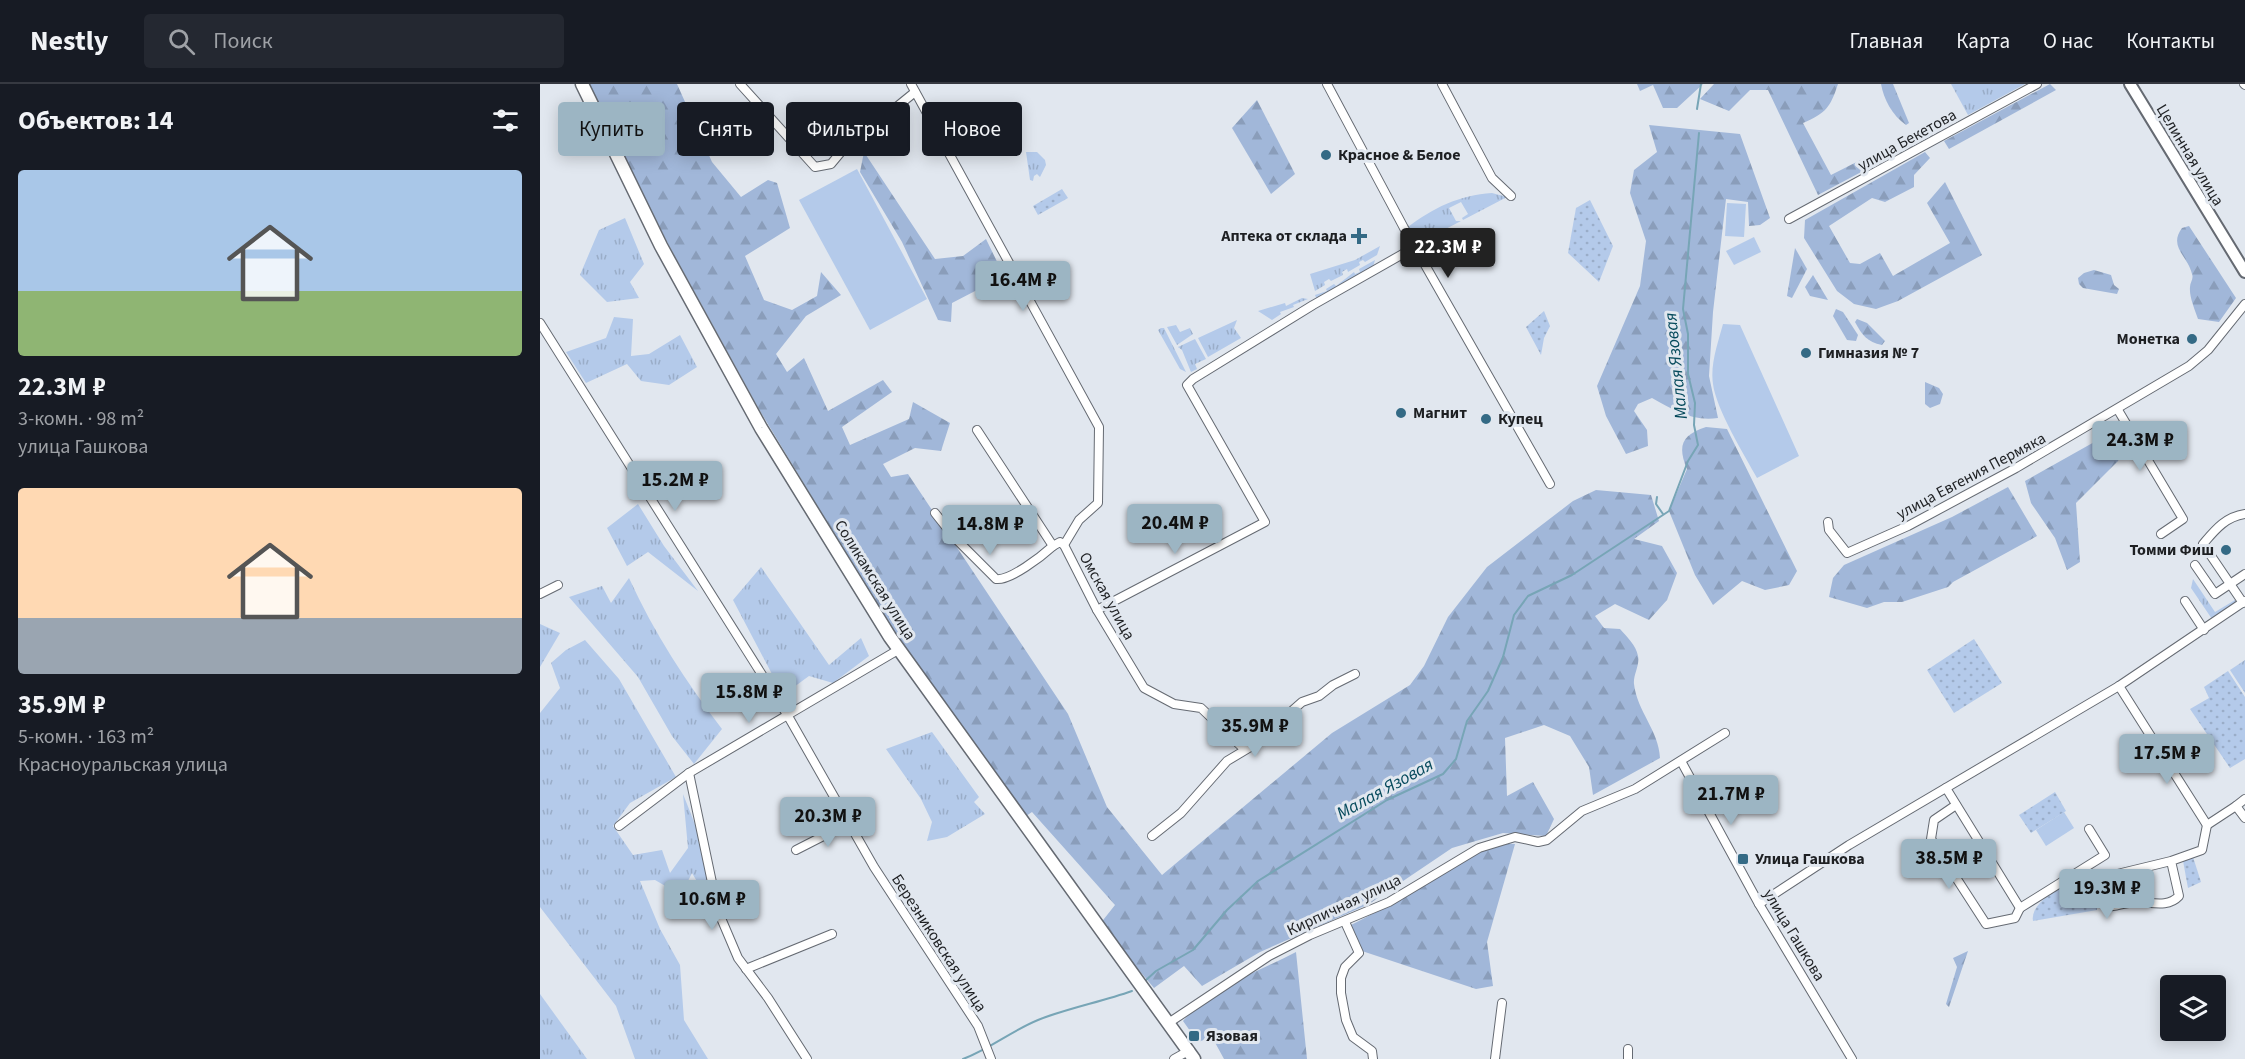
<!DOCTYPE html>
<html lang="ru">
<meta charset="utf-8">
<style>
body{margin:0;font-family:"Source Sans 3",sans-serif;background:#242831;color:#f1f3f6;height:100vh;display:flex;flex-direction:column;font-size:22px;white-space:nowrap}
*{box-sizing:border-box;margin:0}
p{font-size:20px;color:#9ea1a6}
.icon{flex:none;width:33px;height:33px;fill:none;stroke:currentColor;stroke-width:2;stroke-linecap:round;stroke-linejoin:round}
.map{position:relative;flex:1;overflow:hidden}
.drawer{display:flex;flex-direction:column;background:#171b24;width:540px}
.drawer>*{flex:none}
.banner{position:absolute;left:18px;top:18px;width:570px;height:54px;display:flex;gap:12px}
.tools{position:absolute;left:1620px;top:891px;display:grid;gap:12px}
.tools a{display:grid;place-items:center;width:66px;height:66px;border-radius:6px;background:#171b24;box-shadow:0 3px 15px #0003;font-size:30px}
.price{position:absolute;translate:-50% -51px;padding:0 14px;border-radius:6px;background:#9cb5c3;color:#111;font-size:20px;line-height:39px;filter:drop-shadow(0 2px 3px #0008)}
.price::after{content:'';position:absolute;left:50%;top:36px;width:18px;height:14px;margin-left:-9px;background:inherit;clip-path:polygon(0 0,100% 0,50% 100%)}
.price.active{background:#222;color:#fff}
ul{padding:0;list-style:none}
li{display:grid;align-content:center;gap:12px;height:318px;padding:0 18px}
li span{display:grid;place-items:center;height:186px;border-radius:6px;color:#555}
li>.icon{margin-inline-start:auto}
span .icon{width:108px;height:108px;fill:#fffc;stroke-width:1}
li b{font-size:26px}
h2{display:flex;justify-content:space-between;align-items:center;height:72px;padding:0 18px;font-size:26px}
.tag{padding:0 21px;border-radius:6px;background:#171b24;box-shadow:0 3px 15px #0003;font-size:21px;line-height:54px}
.tag.active{background:#9cb5c3;color:#111}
header{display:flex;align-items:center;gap:36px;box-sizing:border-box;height:84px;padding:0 30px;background:#171b24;border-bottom:2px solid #363941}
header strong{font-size:28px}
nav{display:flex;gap:33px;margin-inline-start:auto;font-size:21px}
.search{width:420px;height:54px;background:#242831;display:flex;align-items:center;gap:15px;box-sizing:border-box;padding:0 21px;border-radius:6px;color:#9ea1a6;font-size:22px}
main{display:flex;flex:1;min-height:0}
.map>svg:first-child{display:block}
.grass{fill:url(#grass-tufts)}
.forest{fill:url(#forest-firs)}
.park{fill:url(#park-dots)}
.pitch{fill:#b4caea}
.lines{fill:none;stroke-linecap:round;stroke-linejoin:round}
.stream{stroke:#77a5b6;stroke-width:2}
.minor-casing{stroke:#656a72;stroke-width:10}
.secondary-casing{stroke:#656a72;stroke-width:14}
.primary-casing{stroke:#656a72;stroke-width:15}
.minor{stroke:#fff;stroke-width:8}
.secondary{stroke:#fff;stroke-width:10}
.primary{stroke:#fff;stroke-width:12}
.poi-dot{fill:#346a85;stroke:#e1e7ef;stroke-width:2}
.labels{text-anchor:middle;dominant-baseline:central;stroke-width:6;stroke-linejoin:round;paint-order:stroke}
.street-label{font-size:16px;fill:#1e2023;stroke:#e1e7ef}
.poi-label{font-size:16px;font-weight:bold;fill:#1e2023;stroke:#e1e7ef;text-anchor:start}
.water-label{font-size:18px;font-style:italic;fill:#064a5c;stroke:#e1e7ef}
</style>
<header>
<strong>Nestly</strong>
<div class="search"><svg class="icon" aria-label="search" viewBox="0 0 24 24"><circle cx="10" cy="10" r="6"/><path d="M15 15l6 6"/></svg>Поиск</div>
<nav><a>Главная</a><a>Карта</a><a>О нас</a><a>Контакты</a></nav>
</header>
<main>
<section class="drawer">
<h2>Объектов: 14<svg class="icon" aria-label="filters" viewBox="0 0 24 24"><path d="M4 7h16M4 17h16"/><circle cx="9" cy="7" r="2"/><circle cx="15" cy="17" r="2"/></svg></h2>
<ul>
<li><span style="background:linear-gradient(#a9c7e8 65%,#8fb573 0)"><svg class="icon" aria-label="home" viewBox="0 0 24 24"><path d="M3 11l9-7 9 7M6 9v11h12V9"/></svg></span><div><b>22.3M ₽</b><p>3-комн. · 98 m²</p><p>улица Гашкова</p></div></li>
<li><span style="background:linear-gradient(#ffd9b3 70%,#9aa5b1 0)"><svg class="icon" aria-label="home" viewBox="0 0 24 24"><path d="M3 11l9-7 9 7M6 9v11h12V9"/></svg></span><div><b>35.9M ₽</b><p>5-комн. · 163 m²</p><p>Красноуральская улица</p></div></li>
</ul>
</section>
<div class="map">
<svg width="1705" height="975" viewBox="0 0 1705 975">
<defs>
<pattern id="grass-tufts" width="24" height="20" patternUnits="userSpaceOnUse" patternTransform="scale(1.5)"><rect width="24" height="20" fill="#b4caea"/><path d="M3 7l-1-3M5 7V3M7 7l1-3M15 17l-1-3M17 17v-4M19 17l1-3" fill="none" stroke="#9aadc8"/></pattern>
<pattern id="forest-firs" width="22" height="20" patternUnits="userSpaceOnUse" patternTransform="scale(1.5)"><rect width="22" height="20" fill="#a1b7d9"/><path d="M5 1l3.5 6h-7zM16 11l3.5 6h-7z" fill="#8a9dba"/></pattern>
<pattern id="park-dots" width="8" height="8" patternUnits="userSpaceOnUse" patternTransform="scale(1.5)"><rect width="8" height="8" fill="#b4caea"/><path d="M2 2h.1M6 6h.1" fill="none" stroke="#9aadc8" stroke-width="1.8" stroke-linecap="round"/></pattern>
</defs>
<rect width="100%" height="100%" fill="#e1e7ef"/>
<g class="grass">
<path d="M 1411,0 L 1485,0 L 1428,31 Z"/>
<path d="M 486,68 L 497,68 L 505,76 L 506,81 L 500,93 L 497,90 L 494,92 L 493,97 L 490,96 Z"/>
<path d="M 952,109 L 967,113 L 923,136 L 922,134 L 928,130 L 921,118 L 909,124 L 916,137 L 921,137 L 877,160 L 867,144 C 892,124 920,111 952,109 Z"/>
<path d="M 85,134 L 104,180 L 90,198 L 99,214 L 67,218 L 40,191 L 59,146 Z"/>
<path d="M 840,162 L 837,171 L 825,178 L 823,176 L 819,178 L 820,181 L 808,188 L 807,185 L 802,188 L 803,191 L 791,197 L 789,195 L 784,198 L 785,201 L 775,207 L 770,190 L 815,176 Z"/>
<path d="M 835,176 L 833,183 L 777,216 L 775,211 L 787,207 L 786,205 L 794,200 L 796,202 L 814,188 L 815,190 L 820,188 L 819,185 Z"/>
<path d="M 762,214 L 768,215 L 753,221 L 754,223 L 740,228 L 741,230 L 732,236 L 718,227 L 745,219 L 746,222 Z"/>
<path d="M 74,233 L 93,235 L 91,272 L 109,270 L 140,251 L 157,283 L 129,301 L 101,297 L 87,280 L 46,299 L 26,268 L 66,254 Z"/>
<path d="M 697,236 L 694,244 L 701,254 L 668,273 L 658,254 Z"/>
<path d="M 636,241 L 640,248 L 650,244 L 653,250 L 637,261 L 627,243 Z"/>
<path d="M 621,244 L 624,244 L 646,288 L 640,285 L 618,246 Z"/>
<path d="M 655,255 L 666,275 L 655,280 L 657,285 L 651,288 L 642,266 L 638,263 Z"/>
<path d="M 98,420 L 124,462 L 158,507 L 108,468 L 87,482 L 67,444 Z"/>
<path d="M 221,483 L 289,581 L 321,554 L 329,572 L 293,599 L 269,592 L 243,611 L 193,516 Z"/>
<path d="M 89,494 C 114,549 146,598 182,645 L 154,680 L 132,652 L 98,593 L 29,513 L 62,502 L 71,519 Z"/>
<path d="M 1653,495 L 1675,528 L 1695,516 L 1696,519 L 1672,535 L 1651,504 Z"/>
<path d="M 0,540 L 20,549 L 0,583 Z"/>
<path d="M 45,556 L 79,595 L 136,693 L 90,719 L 73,742 L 93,771 L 122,766 L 130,789 L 148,764 L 143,710 C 157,745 172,780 169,818 L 152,789 L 141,811 L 115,796 L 100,797 L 120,845 L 140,881 L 144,936 L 168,975 L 95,975 L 76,922 L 0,823 L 0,629 L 20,604 L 11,579 L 26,566 Z"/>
<path d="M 1705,576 L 1705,609 L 1690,586 Z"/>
<path d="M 392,648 L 439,713 L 434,718 L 445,730 L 407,753 L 387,757 L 392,738 L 381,715 L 346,665 Z"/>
<path d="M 0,910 L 47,975 L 0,975 Z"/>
</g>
<g class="forest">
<path d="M 49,0 L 137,0 L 172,78 L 201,113 L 228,96 L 237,99 L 250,144 L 205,172 L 224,216 L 252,226 L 277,212 L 281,188 L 301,211 L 266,232 L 236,270 L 247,288 L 264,274 L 288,327 L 343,296 L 352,308 L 302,343 L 310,361 L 369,335 L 373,318 L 410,339 L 401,367 L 375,364 L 343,380 L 351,393 L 368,390 L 528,630 L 567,723 L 622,791 L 792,649 L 870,601 L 884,582 L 908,533 L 947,483 L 1033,417 L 1056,406 L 1111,411 L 1119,437 L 1094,455 L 1122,462 L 1137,489 L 1127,516 L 1109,536 L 1075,520 L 1055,532 L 1064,544 L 1080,545 C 1087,553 1096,561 1098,572 C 1100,581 1093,591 1094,600 C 1097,627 1119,647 1120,674 L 1053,711 L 1049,683 L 1030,652 L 1004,641 L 965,654 L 967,712 L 993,698 L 1014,735 L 1006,752 L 963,749 L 912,764 L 829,820 L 720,868 L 662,902 L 644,882 L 614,904 L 560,840 L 575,821 L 492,728 L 483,734 L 362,562 L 220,327 L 127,158 Z"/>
<path d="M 1097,0 L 1163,0 L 1137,24 L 1123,24 L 1113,1 L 1100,7 Z"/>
<path d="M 1174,0 L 1298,0 C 1290,24 1286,29 1263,39 L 1291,91 L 1352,60 L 1357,69 L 1278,111 L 1228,6 L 1210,6 L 1189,27 L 1160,15 Z"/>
<path d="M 1341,0 L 1353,0 L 1369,39 L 1366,41 C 1352,31 1344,16 1341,0 Z"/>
<path d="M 1510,0 L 1516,6 L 1409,65 L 1404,57 Z"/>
<path d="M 717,16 L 755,90 L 731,110 L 692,44 Z"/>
<path d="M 1109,41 L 1200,50 L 1230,134 L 1220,141 L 1209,142 L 1208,118 L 1186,115 L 1173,228 L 1169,292 L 1178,334 C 1153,338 1134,326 1112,314 L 1098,320 L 1094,327 L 1107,346 L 1108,362 L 1086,370 L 1066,332 L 1057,302 L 1100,202 L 1106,157 L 1090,109 L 1094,86 L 1117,68 Z"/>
<path d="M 324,68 L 395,175 L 423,172 L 446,155 L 464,192 L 412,219 L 411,238 L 398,236 L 362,158 L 320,88 Z"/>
<path d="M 1385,68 L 1390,74 L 1374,91 L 1374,103 L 1345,118 L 1332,114 L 1289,142 L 1310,179 L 1320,180 L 1340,169 L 1353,192 L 1410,159 L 1387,119 L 1405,98 L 1442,171 L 1358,217 L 1336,225 L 1314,220 L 1297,207 L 1264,154 L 1265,136 Z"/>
<path d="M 1649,142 L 1696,214 L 1679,238 L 1658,235 C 1655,226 1649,213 1650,203 C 1650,198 1654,195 1652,190 C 1648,172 1628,163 1642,144 Z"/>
<path d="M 1255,164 L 1267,185 L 1252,214 L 1247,212 Z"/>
<path d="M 1554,186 L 1571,191 L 1574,201 L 1579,205 L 1577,210 L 1543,204 L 1539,200 L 1538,194 L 1544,189 Z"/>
<path d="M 1273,191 L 1288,216 L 1270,212 L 1265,203 Z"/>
<path d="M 1296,225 L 1303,228 L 1318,251 L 1316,257 L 1307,256 L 1293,232 Z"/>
<path d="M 1317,235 L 1327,239 L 1345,257 L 1342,261 C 1327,258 1322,251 1315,238 Z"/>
<path d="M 1385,298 L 1399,304 L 1403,310 L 1400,320 L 1390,324 L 1385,320 Z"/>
<path d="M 1166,343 L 1187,345 L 1257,487 L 1249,501 L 1225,506 L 1202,497 L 1173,521 L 1155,491 L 1129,427 L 1147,385 C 1137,361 1142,351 1166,343 Z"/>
<path d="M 1581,343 L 1588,355 L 1578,377 L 1536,419 L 1540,478 L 1527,486 L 1515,454 L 1491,419 L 1485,397 Z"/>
<path d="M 1468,403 L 1497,452 L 1413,498 L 1408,503 L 1362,518 L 1344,518 L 1327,524 L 1289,513 L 1293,494 L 1304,481 L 1412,433 Z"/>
<path d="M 961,759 L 975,760 L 947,858 L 953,902 L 936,905 L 822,867 L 811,841 C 862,817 908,778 961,759 Z"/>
<path d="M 1428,867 L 1409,923 L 1406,920 L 1417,883 L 1413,874 Z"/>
<path d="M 756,868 L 767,975 L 684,975 L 672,953 L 658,958 L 643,937 C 671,904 718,888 756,868 Z"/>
</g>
<g class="park">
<path d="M 522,105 L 528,114 L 498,131 L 493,122 Z"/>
<path d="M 1050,116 L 1073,162 L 1059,198 L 1028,169 L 1036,124 Z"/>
<path d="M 1004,227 L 1010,242 L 1004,254 L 1001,271 L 986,243 Z"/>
<path d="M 1434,555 L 1462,599 L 1414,629 L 1387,586 Z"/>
<path d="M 1688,587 L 1705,613 L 1705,675 L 1690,684 L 1650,625 L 1669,614 L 1664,603 Z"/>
<path d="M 1515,708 L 1526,727 L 1491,749 L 1479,731 Z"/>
<path d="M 1653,773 L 1661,798 L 1648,804 L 1643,777 Z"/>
<path d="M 1556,790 L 1557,826 L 1493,837 C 1489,814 1537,795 1556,790 Z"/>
</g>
<g class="pitch">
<path d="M 317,85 L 387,215 L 330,246 L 259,116 Z"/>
<path d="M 1187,119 L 1206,120 L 1204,153 L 1185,152 Z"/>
<path d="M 1214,153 L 1221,168 L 1194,181 L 1186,167 Z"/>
<path d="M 1183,240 L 1200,241 L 1259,372 L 1217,394 C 1205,372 1176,325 1173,300 C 1170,280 1178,259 1183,240 Z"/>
<path d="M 1524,728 L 1534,744 L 1506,762 L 1496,746 Z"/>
</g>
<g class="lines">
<g class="stream">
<path d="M 1157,25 L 1161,0"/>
<path d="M 1117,413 L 1116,420 L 1123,430"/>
<path d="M 605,897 L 616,887 L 653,866 L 687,826 L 718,797 L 847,716 L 903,690 L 916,675 L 927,637 L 948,607 L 963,573 L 974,531 L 988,512 L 1032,491 L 1129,427 L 1148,377 L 1158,361 L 1154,341 L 1155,319 L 1148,290 L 1148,250 L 1143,225 L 1159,49"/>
<path d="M 423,975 C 450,965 471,947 498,936 C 528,924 561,918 592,907"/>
</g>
<defs>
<g id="minor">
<path d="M 200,0 L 275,83 L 291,80 L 301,68 L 375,8"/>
<path d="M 371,0 L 559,343 L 558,419 L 539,436 L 524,461"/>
<path d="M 787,0 L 864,144 L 1010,400"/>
<path d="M 902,0 L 952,94 L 971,112"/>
<path d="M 1704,0 L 1705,1"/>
<path d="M 1249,135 L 1497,0"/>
<path d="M 0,239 L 248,632 L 334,783 L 438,942 L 451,975"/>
<path d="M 1578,326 L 1643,435 L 1621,450"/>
<path d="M 437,346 L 513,462 L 520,458 L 524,461 L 557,526 L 604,604 L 634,620 L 661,624 L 704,665"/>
<path d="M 395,429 L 414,453 L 456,495 C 470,497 502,472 513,462"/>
<path d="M 1288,438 L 1289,446 L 1307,469 L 1368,442 L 1476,384 L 1649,282 L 1668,266 L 1705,220"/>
<path d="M 1655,481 L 1675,510 L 1705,490"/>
<path d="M 0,510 L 18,501"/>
<path d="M 1645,517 L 1664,546"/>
<path d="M 1703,519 L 1663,460 C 1675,446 1685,433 1705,430"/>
<path d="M 557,526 L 725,438 L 647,301 L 653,295 L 773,221 L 875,163"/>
<path d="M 1579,602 L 1667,741 L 1696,722"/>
<path d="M 1141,677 L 1219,820 L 1312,975"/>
<path d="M 149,689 L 178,827 L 198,874 L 228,914 L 267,975"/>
<path d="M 1406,704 L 1480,824 L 1565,771 L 1549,745"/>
<path d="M 1705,715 L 1696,722 L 1705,734"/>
<path d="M 1416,721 L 1394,736 L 1391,755 L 1446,840 L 1475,834 L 1480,824"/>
<path d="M 79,742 L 149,689 L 358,566"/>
<path d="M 612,752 L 641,729 L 687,677 L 712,662 L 762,618 L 779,612 L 793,601 L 815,590"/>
<path d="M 256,766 L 309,739"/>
<path d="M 1631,777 L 1639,812 C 1628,824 1611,818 1597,818 C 1588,818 1577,822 1568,823 L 1565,793 L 1631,777 L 1662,766 L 1667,741"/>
<path d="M 1219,820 L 1309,761 L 1579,602 L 1705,517"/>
<path d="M 805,838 L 819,869 L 805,883 L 801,894 L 801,909 L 806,936 L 813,953 L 832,967 L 833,975"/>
<path d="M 206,885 L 292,850"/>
<path d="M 630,938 L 729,872 L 770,851 L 849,818 L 939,764 L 975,753 L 998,758 L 1007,756 L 1042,727 L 1095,705 L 1185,649"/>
<path d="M 634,975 L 650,966"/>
<path d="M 955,975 L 962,919"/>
<path d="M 1088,975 L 1088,965"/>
</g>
<path id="secondary" d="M 1590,0 L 1705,188"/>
<path id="primary" d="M 42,0 L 121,162 L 221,344 L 350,553 L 654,975"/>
</defs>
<use href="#minor" class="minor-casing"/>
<use href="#secondary" class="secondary-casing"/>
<use href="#primary" class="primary-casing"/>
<use href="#minor" class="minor"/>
<use href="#secondary" class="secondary"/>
<use href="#primary" class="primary"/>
</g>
<g class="poi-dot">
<circle cx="786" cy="71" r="6"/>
<path d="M816 143h6v6h6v6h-6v6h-6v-6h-6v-6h6z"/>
<circle cx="1652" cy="255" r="6"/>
<circle cx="1266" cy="269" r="6"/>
<circle cx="861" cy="329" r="6"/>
<circle cx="946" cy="335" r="6"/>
<circle cx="1686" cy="466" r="6"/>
<rect x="1197" y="769" width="12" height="12" rx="3"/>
<rect x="648" y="946" width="12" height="12" rx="3"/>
</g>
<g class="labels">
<g class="street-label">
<text transform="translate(1367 56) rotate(-29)">улица Бекетова</text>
<text transform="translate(1650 71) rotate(59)">Целинная улица</text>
<text transform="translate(1431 392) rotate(-28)">улица Евгения Пермяка</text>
<text transform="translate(335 496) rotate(58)">Соликамская улица</text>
<text transform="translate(567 512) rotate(61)">Омская улица</text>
<text transform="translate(804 821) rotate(-25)">Кирпичная улица</text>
<text transform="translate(1254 851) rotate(59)">улица Гашкова</text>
<text transform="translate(399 859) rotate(57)">Березниковская улица</text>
</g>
<g class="poi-label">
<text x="798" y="71">Красное &amp; Белое</text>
<text x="807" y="152" text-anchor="end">Аптека от склада</text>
<text x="1640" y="255" text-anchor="end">Монетка</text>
<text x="1278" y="269">Гимназия № 7</text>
<text x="873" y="329">Магнит</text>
<text x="958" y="335">Купец</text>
<text x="1674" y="466" text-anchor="end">Томми Фиш</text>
<text x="1215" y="775">Улица Гашкова</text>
<text x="666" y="952">Язовая</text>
</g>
<g class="water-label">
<text transform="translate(1136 282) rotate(-96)">Малая Язовая</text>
<text transform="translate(845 705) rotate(-29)">Малая Язовая</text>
</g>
</g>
</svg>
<div class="tools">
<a><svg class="icon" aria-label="layers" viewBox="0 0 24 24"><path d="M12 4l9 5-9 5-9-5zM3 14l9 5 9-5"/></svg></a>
</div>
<b class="price active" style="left:908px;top:195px">22.3M ₽</b>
<b class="price" style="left:483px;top:228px">16.4M ₽</b>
<b class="price" style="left:1600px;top:388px">24.3M ₽</b>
<b class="price" style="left:135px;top:428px">15.2M ₽</b>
<b class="price" style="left:635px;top:471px">20.4M ₽</b>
<b class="price" style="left:450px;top:472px">14.8M ₽</b>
<b class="price" style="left:209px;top:640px">15.8M ₽</b>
<b class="price" style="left:715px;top:674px">35.9M ₽</b>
<b class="price" style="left:1627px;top:701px">17.5M ₽</b>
<b class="price" style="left:1191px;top:742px">21.7M ₽</b>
<b class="price" style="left:288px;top:764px">20.3M ₽</b>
<b class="price" style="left:1409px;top:806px">38.5M ₽</b>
<b class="price" style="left:1567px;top:836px">19.3M ₽</b>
<b class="price" style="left:172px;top:847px">10.6M ₽</b>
<div class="banner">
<a class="tag active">Купить</a>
<a class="tag">Снять</a>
<a class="tag">Фильтры</a>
<a class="tag">Новое</a>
</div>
</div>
</main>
